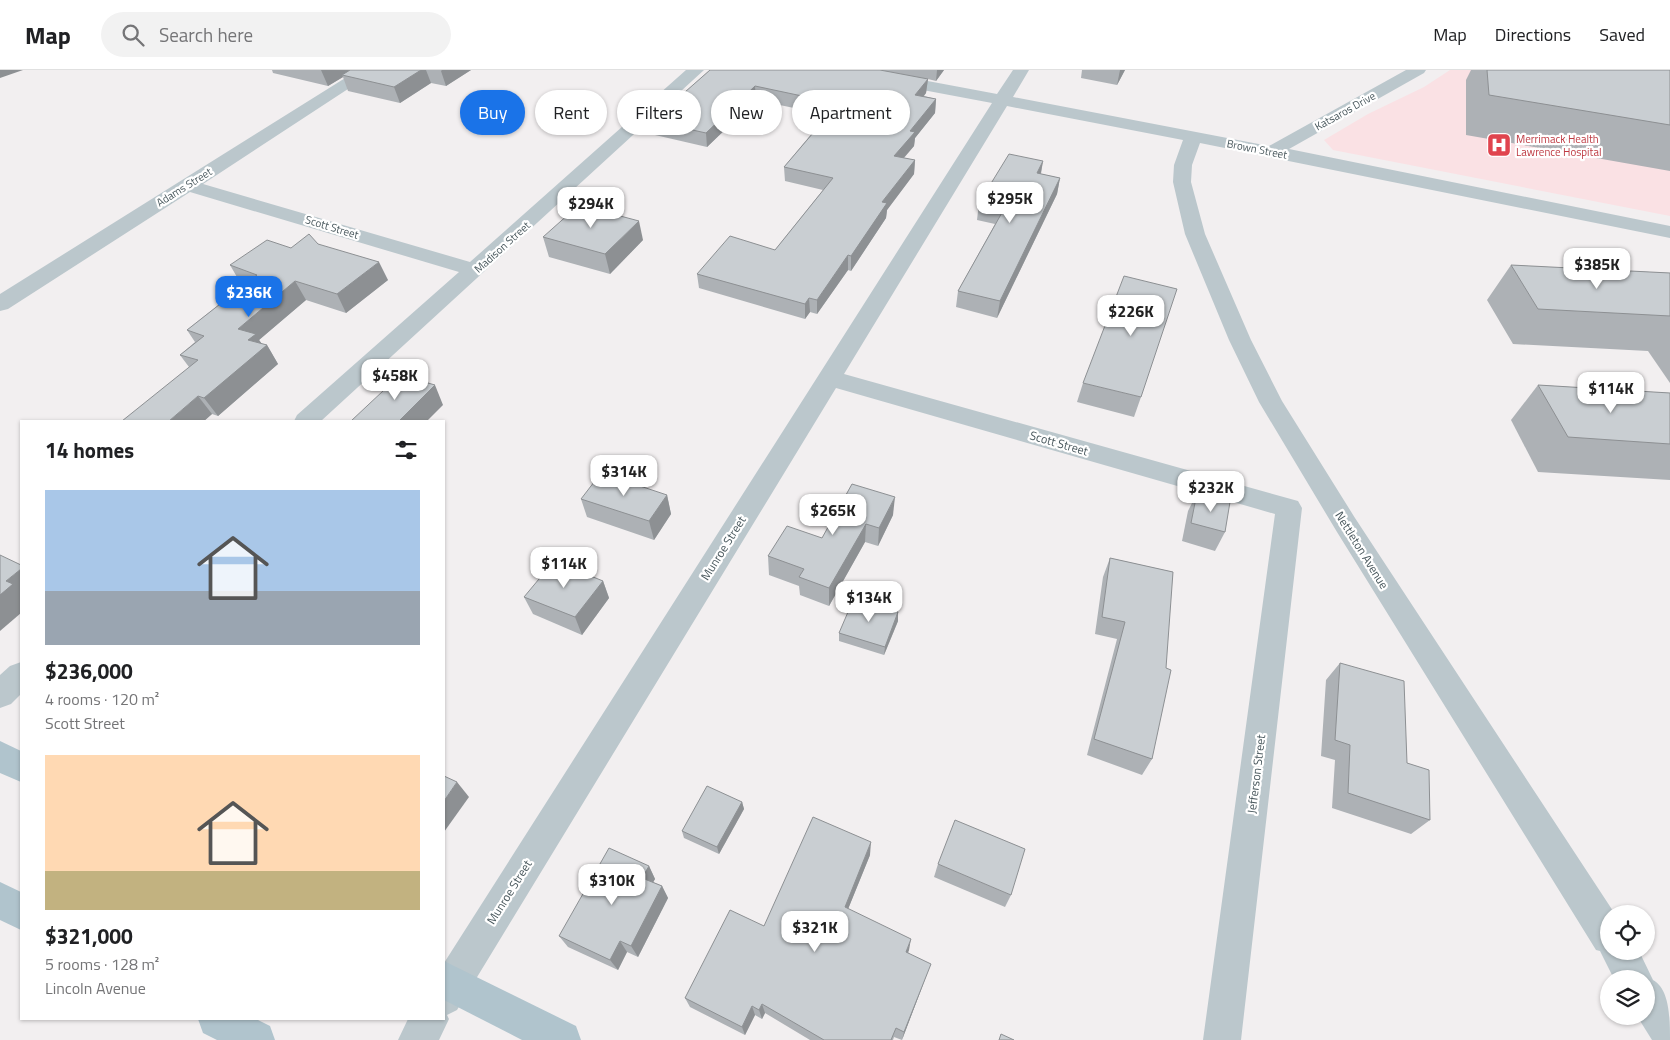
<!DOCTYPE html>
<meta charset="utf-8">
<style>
body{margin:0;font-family:"Titillium Web",sans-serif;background:#f2f2f2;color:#202124;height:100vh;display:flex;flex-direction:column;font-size:19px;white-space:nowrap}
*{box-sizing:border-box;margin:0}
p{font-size:16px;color:#757577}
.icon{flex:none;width:28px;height:28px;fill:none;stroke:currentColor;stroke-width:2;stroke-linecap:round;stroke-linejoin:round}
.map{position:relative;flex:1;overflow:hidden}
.details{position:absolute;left:20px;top:350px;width:425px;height:600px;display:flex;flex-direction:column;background:#fff;border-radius:0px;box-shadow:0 1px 4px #0004}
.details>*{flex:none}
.banner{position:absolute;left:460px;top:20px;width:475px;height:45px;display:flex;gap:10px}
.fabs{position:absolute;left:1600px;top:835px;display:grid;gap:10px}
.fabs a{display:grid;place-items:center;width:55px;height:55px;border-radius:50%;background:#fff;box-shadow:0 1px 4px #0004;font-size:25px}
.price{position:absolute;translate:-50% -42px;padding:0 11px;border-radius:10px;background:#fff;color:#222;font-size:16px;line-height:32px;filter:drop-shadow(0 1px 2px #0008)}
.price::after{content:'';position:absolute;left:50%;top:30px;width:15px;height:11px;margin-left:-8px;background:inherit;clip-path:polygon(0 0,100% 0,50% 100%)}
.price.selected{background:#1a73e8;color:#fff}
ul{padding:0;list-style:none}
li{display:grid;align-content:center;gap:10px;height:265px;padding:0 25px}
li span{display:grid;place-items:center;height:155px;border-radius:0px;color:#555}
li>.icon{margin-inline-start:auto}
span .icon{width:90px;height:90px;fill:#fffc;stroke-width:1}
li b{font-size:21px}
h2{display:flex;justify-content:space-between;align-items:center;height:60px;padding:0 25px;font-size:21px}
.pill{padding:0 18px;border-radius:22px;background:#fff;box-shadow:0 1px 4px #0004;font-size:18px;line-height:45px}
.pill.selected{background:#1a73e8;color:#fff}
header{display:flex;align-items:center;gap:30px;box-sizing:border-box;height:70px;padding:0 25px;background:#fff;border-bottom:1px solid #e0e0e0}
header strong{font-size:24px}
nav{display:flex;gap:28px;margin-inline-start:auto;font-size:18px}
.search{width:350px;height:45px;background:#f2f2f2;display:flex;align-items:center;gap:12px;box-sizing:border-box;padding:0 18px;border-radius:28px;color:#757577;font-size:19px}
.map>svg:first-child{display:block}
.medical{fill:#fae1e4}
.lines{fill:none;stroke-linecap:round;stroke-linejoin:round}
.minor{fill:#bbc7cc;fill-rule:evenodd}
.primary{fill:#b0c4cd;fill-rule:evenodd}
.wall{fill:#adb1b5}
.shaded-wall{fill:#8d9093}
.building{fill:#c9ced2;stroke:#8d9093}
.labels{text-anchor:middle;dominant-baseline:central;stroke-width:4.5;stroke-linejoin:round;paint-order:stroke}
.far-street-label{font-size:11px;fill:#48575c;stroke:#fff}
.far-health-label{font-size:11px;fill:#be3a42;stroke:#fff;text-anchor:start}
.street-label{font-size:12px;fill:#48575c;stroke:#fff}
</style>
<header>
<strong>Map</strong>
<div class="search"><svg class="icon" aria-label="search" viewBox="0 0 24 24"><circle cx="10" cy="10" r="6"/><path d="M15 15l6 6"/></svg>Search here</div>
<nav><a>Map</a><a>Directions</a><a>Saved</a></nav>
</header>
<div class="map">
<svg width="1670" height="970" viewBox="0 0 1670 970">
<rect width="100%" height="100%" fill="#f2eff0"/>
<path class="medical" d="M 1450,0 L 1670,0 L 1670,146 L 1333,80 L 1324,70 L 1368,44 L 1424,17 Z"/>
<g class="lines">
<g class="minor">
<path d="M 358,0 L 377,0 L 203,114 L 470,192 L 686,0 L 704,0 L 321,351 L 294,351 L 297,345 L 459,202 L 190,122 L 8,239 L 0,241 L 0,224 Z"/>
<path d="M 835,0 L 869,0 L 997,24 L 1013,0 L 1029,0 L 1013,27 L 1269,76 L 1406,0 L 1426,0 L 1424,3 L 1289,79 L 1670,156 L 1670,168 L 1200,73 L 1192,95 L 1191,112 L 1205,164 L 1251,270 L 1282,331 L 1355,448 L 1615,844 L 1609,844 L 1609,881 L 1639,881 L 1653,910 C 1670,919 1670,950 1670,970 L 1652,970 L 1637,946 L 1646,946 L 1646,909 L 1614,909 L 1600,881 L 1596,880 L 1337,462 L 1259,332 L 1229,270 L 1185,164 L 1173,112 L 1174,95 L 1183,70 L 1007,36 L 844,304 L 1298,431 L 1302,438 L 1241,970 L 1203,970 L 1275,444 L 836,318 L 457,940 L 447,945 L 449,949 L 439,970 L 398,970 L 408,949 L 444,949 L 444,893 L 992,33 L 843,5 Z"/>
<path d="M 21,592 L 21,624 L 11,634 L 0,638 L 0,605 L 10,596 Z"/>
</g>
<g class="primary">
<path d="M 0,671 L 21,681 L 21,712 L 0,703 Z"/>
<path d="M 0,812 L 21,822 L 21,860 L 0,850 Z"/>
<path d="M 444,891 L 576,956 L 581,970 L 522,970 L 444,930 Z"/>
<path d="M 198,949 L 256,949 L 270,956 L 275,970 L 217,970 L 203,963 Z"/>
</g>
</g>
<g class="wall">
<path d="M 272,0 L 471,0 L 446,16 L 431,13 L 400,33 L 348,21 L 343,7 L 328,16 L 273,3 Z"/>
<path d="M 710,0 L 944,0 L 936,11 L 928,9 L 926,23 L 924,26 L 936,29 L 935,43 L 915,68 L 914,76 L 904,88 L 915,90 L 914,104 L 887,140 L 886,148 L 851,201 L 848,200 L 817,244 L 810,242 L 805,249 L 699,218 L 697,204 L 775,180 L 823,120 L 785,111 L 784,97 L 827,45 L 756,30 L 707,77 L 655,65 L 652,51 Z"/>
<path d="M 1082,0 L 1125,0 L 1117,15 L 1081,8 Z"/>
<path d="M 1471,0 L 1670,0 L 1670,101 L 1466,65 L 1466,10 Z"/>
<path d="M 1043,91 L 1041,104 L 1060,108 L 1057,124 L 997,248 L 956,237 L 958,221 L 995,154 L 977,150 L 979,133 Z"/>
<path d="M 543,167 L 643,170 L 610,204 L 549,187 Z"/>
<path d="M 318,174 L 388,210 L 346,243 L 306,230 L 259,270 L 262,274 L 267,275 L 278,294 L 218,346 L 212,344 L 204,351 L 189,297 L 180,285 L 195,272 L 187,260 L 244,215 L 241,214 L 230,195 L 291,178 Z"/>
<path d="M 1511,195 L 1670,203 L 1670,313 L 1648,281 L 1513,274 L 1487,230 Z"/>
<path d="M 1083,313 L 1141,327 L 1134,347 L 1077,332 Z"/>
<path d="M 1538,315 L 1670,323 L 1670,410 L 1538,402 L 1511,350 Z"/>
<path d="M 852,414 L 893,445 L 878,476 L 865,472 L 829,536 L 800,525 L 799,516 L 769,505 L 768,486 L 822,468 Z"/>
<path d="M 1197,423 L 1225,462 L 1215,481 L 1182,471 L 1188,441 Z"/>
<path d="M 667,425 L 671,444 L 654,470 L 587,447 L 581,429 Z"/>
<path d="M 1110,488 L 1173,502 L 1152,689 L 1142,705 L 1087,685 L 1117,569 L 1095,564 L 1103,507 Z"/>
<path d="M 603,511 L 609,528 L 582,565 L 533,544 L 524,527 Z"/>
<path d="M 898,542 L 898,551 L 884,585 L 839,571 L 839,563 Z"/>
<path d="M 1340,593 L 1407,693 L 1430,750 L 1411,764 L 1332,738 L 1335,690 L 1321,686 L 1326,610 Z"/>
<path d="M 742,732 L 744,739 L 719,784 L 684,768 L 682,761 Z"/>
<path d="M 870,785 L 848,839 L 909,880 L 908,882 L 927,904 L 902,970 L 894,967 L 893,970 L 810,970 L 765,943 L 762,949 L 755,945 L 745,965 L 690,937 L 685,928 L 764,856 Z"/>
<path d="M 938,794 L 1011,825 L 1005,837 L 934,807 Z"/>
<path d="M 649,796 L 655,809 L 653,812 L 662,816 L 668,828 L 638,887 L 627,882 L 618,900 L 568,877 L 559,866 Z"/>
</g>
<g class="shaded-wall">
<path d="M 0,0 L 23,0 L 0,8 Z"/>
<path d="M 321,0 L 354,0 L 342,5 L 343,7 L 328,16 Z"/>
<path d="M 421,0 L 426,0 L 431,13 L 400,33 L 394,17 Z"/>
<path d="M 442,0 L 471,0 L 446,16 L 441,1 Z"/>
<path d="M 937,0 L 944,0 L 936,11 Z"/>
<path d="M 1120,0 L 1125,0 L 1117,15 Z"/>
<path d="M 928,9 L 926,23 L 914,38 L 915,25 Z"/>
<path d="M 755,16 L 756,30 L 707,77 L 706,63 Z"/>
<path d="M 936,29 L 935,43 L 915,68 L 914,76 L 893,100 L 894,86 L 910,61 Z"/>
<path d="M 915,90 L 914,104 L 887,140 L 886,148 L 851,201 L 851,186 L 882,132 Z"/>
<path d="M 1043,91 L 1040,107 L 1037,103 Z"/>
<path d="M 1060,108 L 1057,124 L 997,248 L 1000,231 Z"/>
<path d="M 639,151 L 643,170 L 610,204 L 605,184 Z"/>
<path d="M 848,185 L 848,200 L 817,244 L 817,230 Z"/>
<path d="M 379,192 L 388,210 L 346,243 L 337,224 Z"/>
<path d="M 295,211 L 306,230 L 259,270 L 264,277 L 267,275 L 278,294 L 218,346 L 204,328 L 238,259 Z"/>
<path d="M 809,228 L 810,242 L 805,249 L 805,234 Z"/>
<path d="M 435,315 L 443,335 L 427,351 L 399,351 Z"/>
<path d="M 198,326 L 212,344 L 204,351 L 169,351 Z"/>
<path d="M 667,425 L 671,444 L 654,470 L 649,451 Z"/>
<path d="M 895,427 L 893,445 L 878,476 L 879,458 Z"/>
<path d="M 866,454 L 865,472 L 829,536 L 829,518 Z"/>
<path d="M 21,499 L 21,543 L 0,561 L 0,525 L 6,511 Z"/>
<path d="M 603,511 L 609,528 L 582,565 L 575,547 Z"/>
<path d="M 898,542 L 898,551 L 884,585 L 885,577 Z"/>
<path d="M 457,712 L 469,727 L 444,762 L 444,731 Z"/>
<path d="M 742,732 L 744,739 L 719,784 L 717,777 Z"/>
<path d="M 871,772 L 870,785 L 844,849 L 845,837 Z"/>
<path d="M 649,796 L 655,809 L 649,820 L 642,808 Z"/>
<path d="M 662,816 L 668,828 L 638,887 L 631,876 Z"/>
<path d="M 911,869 L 909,880 L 904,892 L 906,882 Z"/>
<path d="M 620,871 L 627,882 L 618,900 L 610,890 Z"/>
<path d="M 931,894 L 927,904 L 902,970 L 904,962 Z"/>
<path d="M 762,934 L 765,943 L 762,949 L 759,940 Z"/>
<path d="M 752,936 L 755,945 L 745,965 L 742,957 Z"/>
</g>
<g class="building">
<path d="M 350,0 L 421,0 L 394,17 L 342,5 Z"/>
<path d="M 710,0 L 880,0 L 928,9 L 915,25 L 936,29 L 910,61 L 915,62 L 894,86 L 915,90 L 882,132 L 887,133 L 851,186 L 848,185 L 817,230 L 809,228 L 805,234 L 697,204 L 730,166 L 775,180 L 833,108 L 784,97 L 831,42 L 828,41 L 835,33 L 755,16 L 706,63 L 652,51 Z"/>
<path d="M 1487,0 L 1670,0 L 1670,55 L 1489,25 Z"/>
<path d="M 1009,84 L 1043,91 L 1037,103 L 1060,108 L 1000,231 L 958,221 L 1004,139 L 979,133 Z"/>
<path d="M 579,135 L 639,151 L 605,184 L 543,167 Z"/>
<path d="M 309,164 L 318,174 L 379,192 L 337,224 L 295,211 L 238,259 L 256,264 L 248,270 L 267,275 L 204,328 L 198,326 L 169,351 L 122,351 L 198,290 L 180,285 L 204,266 L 187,260 L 257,205 L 230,195 L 267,170 L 291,178 Z"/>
<path d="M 1511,195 L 1670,203 L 1670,246 L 1538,239 Z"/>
<path d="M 1124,206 L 1177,219 L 1141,327 L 1083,313 Z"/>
<path d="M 400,305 L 435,315 L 399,351 L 351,351 Z"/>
<path d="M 1538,315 L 1670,323 L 1670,374 L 1568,367 Z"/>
<path d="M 601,403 L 667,425 L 649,451 L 581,429 Z"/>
<path d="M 852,414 L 895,427 L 879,458 L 866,454 L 829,518 L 799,507 L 804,499 L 768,486 L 787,456 L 822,468 Z"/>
<path d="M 1197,423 L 1230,432 L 1225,462 L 1191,453 Z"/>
<path d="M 0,485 L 21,495 L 21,499 L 6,511 L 13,514 L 0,525 Z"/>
<path d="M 1110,488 L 1173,502 L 1166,598 L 1171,600 L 1152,689 L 1094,669 L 1125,552 L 1102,547 Z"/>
<path d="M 554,491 L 603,511 L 575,547 L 524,527 Z"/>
<path d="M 854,528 L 898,542 L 885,577 L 839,563 Z"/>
<path d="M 1340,593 L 1404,611 L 1407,693 L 1429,700 L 1430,750 L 1348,723 L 1350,675 L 1335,670 Z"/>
<path d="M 444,706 L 457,712 L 444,731 Z"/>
<path d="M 707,716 L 742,732 L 717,777 L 682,761 Z"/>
<path d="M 813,747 L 871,772 L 845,837 L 911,869 L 906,882 L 931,894 L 904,962 L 896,958 L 891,970 L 824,970 L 762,934 L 759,940 L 752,936 L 742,957 L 685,928 L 730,840 L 764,856 Z"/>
<path d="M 955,750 L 1025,779 L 1011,825 L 938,794 Z"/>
<path d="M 609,778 L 649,796 L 642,808 L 662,816 L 631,876 L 620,871 L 610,890 L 559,866 Z"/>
<path d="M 1001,964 L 1014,970 L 999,970 Z"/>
</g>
<defs>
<symbol id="hospital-square" viewBox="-11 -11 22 22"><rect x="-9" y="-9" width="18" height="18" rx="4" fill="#e0444e" stroke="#fff"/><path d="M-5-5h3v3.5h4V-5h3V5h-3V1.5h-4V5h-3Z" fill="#fff"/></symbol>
</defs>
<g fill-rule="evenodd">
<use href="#hospital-square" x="1485" y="61" width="28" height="28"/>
</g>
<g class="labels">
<g class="far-street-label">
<text transform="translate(1345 41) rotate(-29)">Katsaros Drive</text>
<text transform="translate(1257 79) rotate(11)">Brown Street</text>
<text transform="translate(184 117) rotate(-32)">Adams Street</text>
<text transform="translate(332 157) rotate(17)">Scott Street</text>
<text transform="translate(502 177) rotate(-42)">Madison Street</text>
</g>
<g class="far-health-label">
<text x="1516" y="69">Merrimack Health<tspan x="1516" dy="13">Lawrence Hospital</tspan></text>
</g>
<g class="street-label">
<text transform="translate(1059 373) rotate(16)">Scott Street</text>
<text transform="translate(723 478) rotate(-58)">Munroe Street</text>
<text transform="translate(1362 480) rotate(58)">Nettleton Avenue</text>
<text transform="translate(1256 704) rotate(-83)">Jefferson Street</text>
<text transform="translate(509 822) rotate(-58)">Munroe Street</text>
</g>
</g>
</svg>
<div class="fabs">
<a><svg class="icon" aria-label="locate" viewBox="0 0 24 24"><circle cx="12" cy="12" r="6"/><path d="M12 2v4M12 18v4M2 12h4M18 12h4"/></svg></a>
<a><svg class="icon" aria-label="layers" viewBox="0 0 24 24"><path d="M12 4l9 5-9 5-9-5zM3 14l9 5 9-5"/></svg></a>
</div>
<b class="price" style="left:1010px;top:154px">$295K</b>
<b class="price" style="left:591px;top:159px">$294K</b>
<b class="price" style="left:1597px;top:220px">$385K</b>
<b class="price selected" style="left:249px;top:248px">$236K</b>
<b class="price" style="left:1131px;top:267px">$226K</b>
<b class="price" style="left:395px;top:331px">$458K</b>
<b class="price" style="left:1611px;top:344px">$114K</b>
<b class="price" style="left:624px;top:427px">$314K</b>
<b class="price" style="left:1211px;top:443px">$232K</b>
<b class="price" style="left:833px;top:466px">$265K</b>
<b class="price" style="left:564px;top:519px">$114K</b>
<b class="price" style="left:869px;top:553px">$134K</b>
<b class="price" style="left:612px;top:836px">$310K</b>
<b class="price" style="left:815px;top:883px">$321K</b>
<div class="banner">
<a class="pill selected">Buy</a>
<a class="pill">Rent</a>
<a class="pill">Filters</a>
<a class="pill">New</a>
<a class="pill">Apartment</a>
</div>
<section class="details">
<h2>14 homes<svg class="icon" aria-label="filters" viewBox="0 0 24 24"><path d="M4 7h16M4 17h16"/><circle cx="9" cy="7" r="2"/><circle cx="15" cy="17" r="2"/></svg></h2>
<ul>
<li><span style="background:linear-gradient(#a9c7e8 65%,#9aa5b1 0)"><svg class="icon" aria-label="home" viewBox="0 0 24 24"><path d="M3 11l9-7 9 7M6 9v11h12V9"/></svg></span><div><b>$236,000</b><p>4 rooms · 120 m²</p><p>Scott Street</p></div></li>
<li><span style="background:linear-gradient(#ffd9b3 75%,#c2b280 0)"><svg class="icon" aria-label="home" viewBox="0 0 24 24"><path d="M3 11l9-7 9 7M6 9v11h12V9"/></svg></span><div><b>$321,000</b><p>5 rooms · 128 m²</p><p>Lincoln Avenue</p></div></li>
</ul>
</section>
</div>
